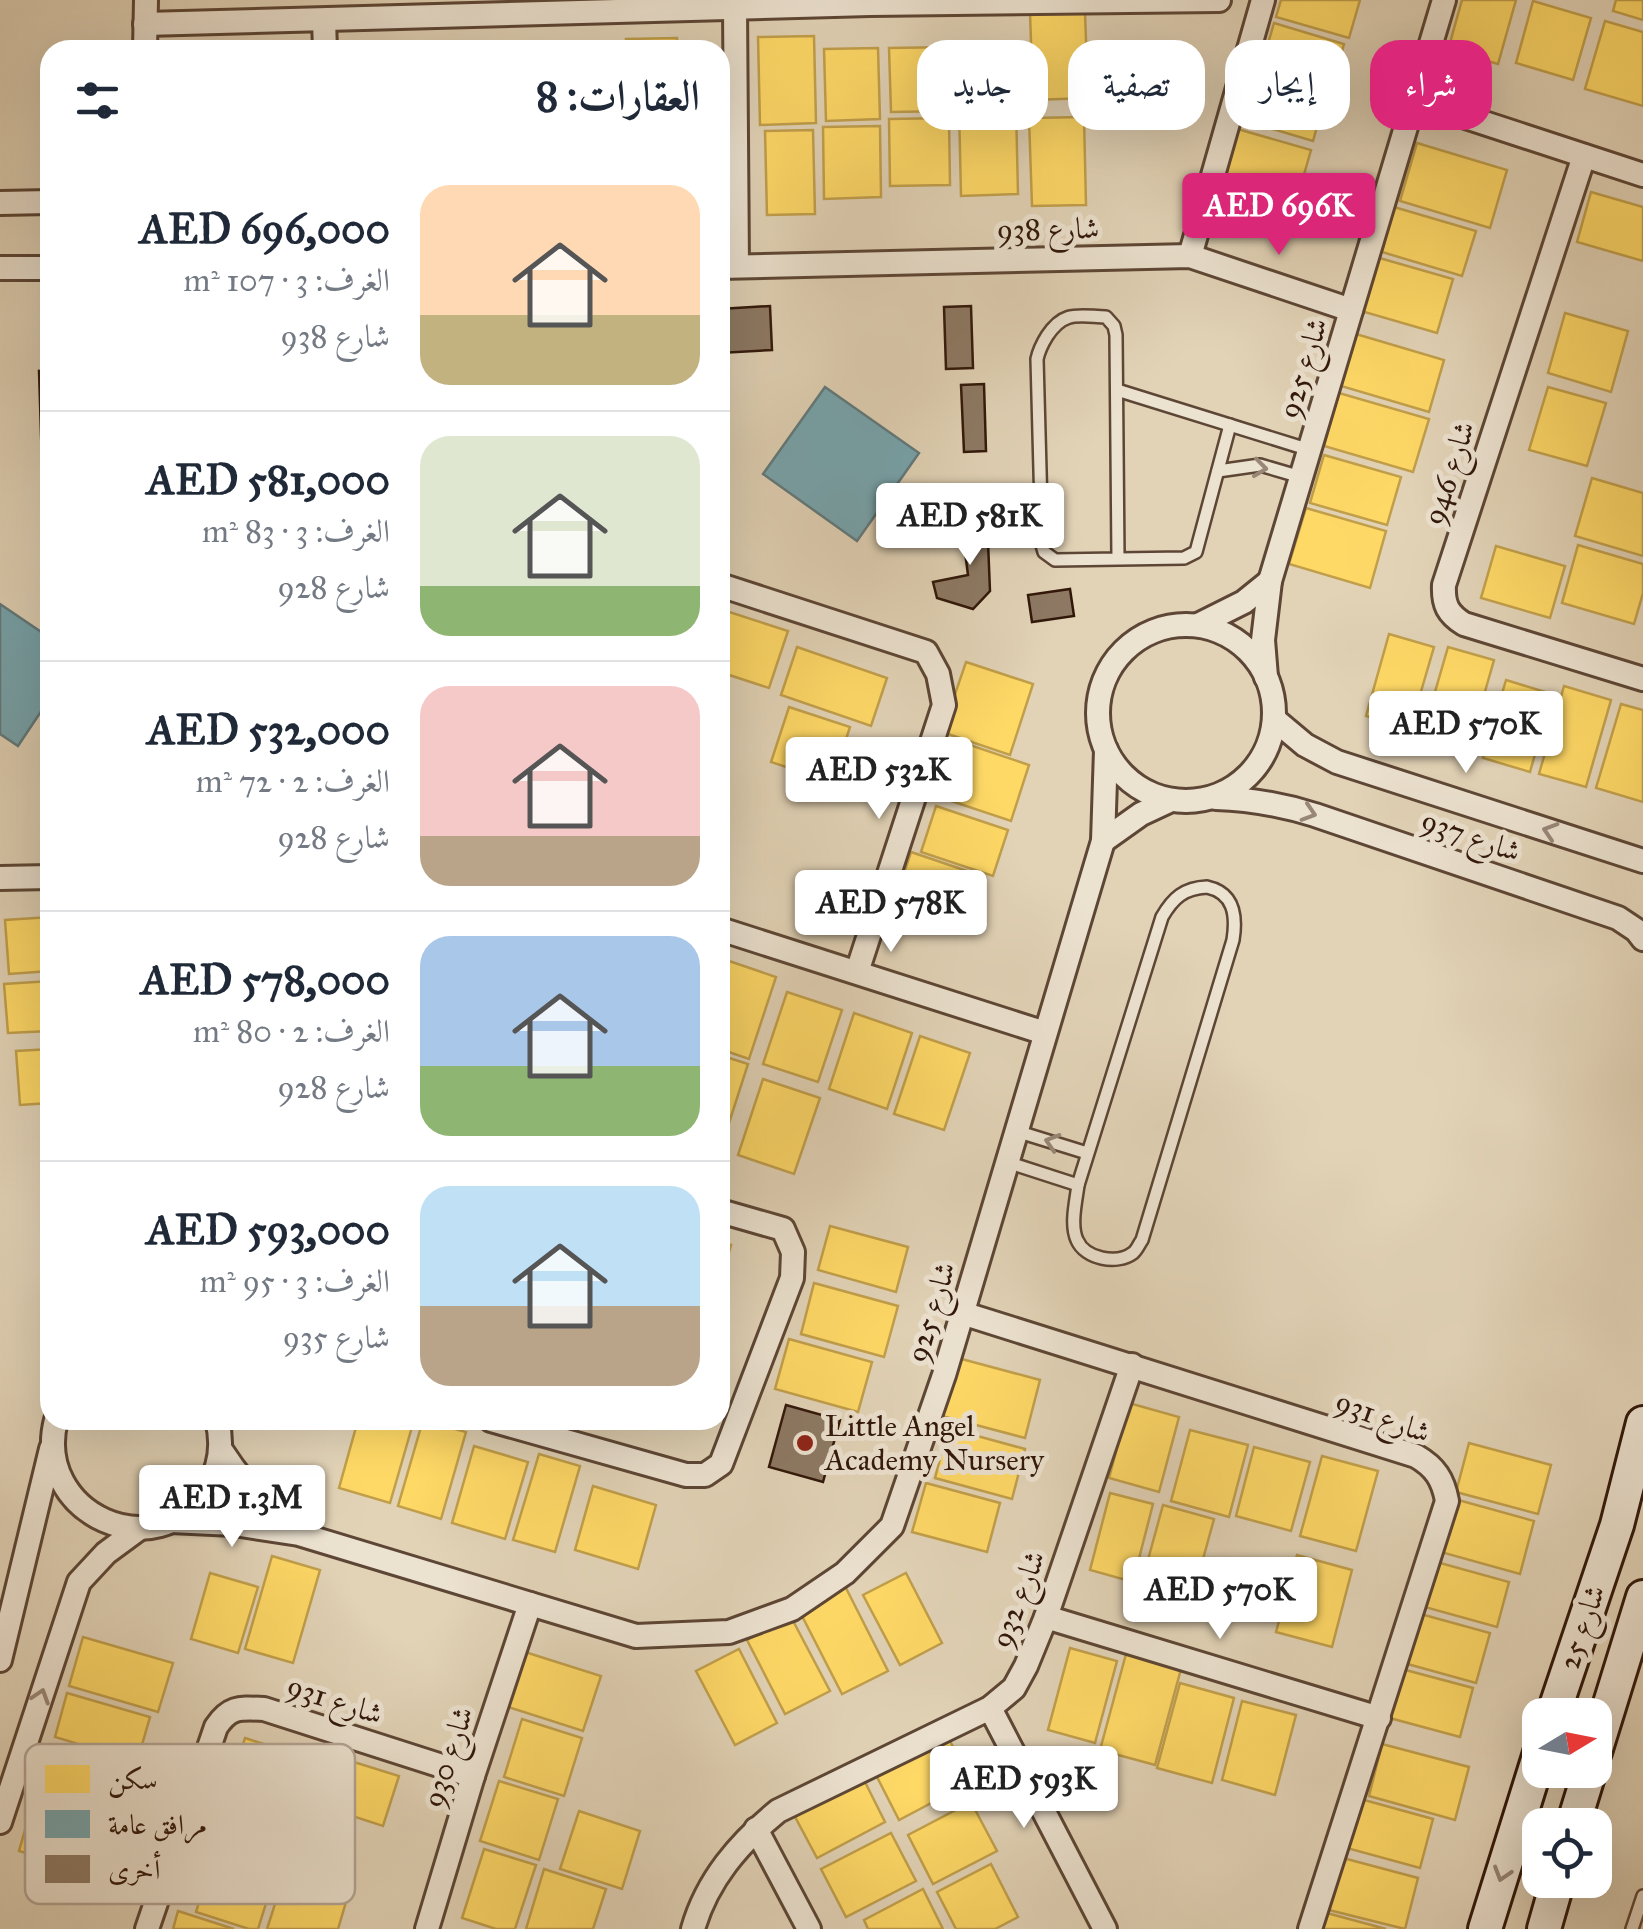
<!DOCTYPE html>
<html lang="ar">
<meta charset="utf-8">
<style>
body{margin:0;font-family:"IM FELL Great Primer",Amiri,serif;background:#f6f6f7;color:#1f2937;direction:rtl;height:100vh;display:flex;flex-direction:column;font-size:38px;white-space:nowrap}
*{box-sizing:border-box;margin:0}
p{font-size:32px;color:#747a83}
.icon{flex:none;width:55px;height:55px;fill:none;stroke:currentColor;stroke-width:2;stroke-linecap:round;stroke-linejoin:round}
.map{position:relative;flex:1;overflow:hidden;direction:ltr}
.drawer{position:absolute;left:40px;top:40px;width:690px;height:1390px;display:flex;flex-direction:column;background:#fff;border-radius:30px;box-shadow:0 10px 40px #0002;direction:rtl}
.drawer>*{flex:none}
.top-card{position:absolute;left:760px;top:40px;width:732px;height:90px;direction:rtl;display:flex;gap:20px}
.needle{width:65px;rotate:80deg}
.controls{position:absolute;left:1522px;top:1698px;display:grid;gap:20px}
.controls a{display:grid;place-items:center;width:90px;height:90px;border-radius:20px;background:#fff;box-shadow:0 10px 40px #0002;font-size:50px}
.price{position:absolute;translate:-50% -85px;padding:0 22px;border-radius:10px;background:#fff;color:#222;font-size:32px;line-height:65px;filter:drop-shadow(0 2px 5px #0008)}
.price::after{content:'';position:absolute;left:50%;top:60px;width:30px;height:22px;margin-left:-15px;background:inherit;clip-path:polygon(0 0,100% 0,50% 100%)}
.price.on{background:#db2777;color:#fff}
ul{padding:0;list-style:none}
li{display:flex;align-items:center;gap:30px;height:250px;padding:0 30px}
li+li{border-top:2px solid #e0e1e3}
li span{display:grid;place-items:center;flex:none;width:280px;height:200px;border-radius:30px;color:#555}
li>.icon{margin-inline-start:auto}
span .icon{width:120px;height:120px;fill:#fffc;stroke-width:1}
li b{font-size:42px}
h2{display:flex;justify-content:space-between;align-items:center;height:120px;padding:0 30px;font-size:42px}
.chip{padding:0 35px;border-radius:30px;background:#fff;box-shadow:0 10px 40px #0002;font-size:35px;line-height:90px}
.chip.on{background:#db2777;color:#fff}
.map>svg:first-child{display:block}
.homes{fill:#ffd966;stroke:#c19f4a;stroke-width:2.5}
.public{fill:#76a5af;stroke:#617a7e;stroke-width:2.5}
.building{fill:#8d7964;stroke:#31170a;stroke-width:2.5}
.lines{fill:none;stroke-linecap:round;stroke-linejoin:round}
.lane-casing{stroke:#5d4635;stroke-width:16}
.street-casing{stroke:#5d4635;stroke-width:28}
.secondary-casing{stroke:#31170a;stroke-width:38}
.lane{stroke:#ece2d0;stroke-width:11}
.street{stroke:#ece2d0;stroke-width:22}
.secondary{stroke:#ece2d0;stroke-width:32}
.oneway{stroke:#988777}
.poi-dot{fill:#8f2418;stroke:#ece2d0;stroke-width:4}
.labels{text-anchor:middle;dominant-baseline:central;stroke-width:10;stroke-linejoin:round;paint-order:stroke}
.street-label{font-size:30px;fill:#31170a;stroke:#ece2d0}
.poi-label{font-size:30px;fill:#31170a;stroke:#ece2d0;text-anchor:start}
.key{fill:#ece2d0;stroke:#b4a595;stroke-width:2.5}
.key-label{font-size:28px;fill:#31170a}
</style>
<div class="map">
<svg width="1643" height="1929" viewBox="0 0 1643 1929">
<rect width="100%" height="100%" fill="#e2d3b7"/>
<filter id="stains"><feTurbulence type="fractalNoise" baseFrequency=".002" numOctaves="4"/><feColorMatrix values="0 0 0 0 .2 0 0 0 0 .09 0 0 0 0 .02 0 0 0 .5 -.17"/></filter>
<radialGradient id="worn" r=".72"><stop offset=".6" stop-color="#630" stop-opacity="0"/><stop offset="1" stop-color="#630" stop-opacity=".3"/></radialGradient>
<g class="homes">
<path d="M 1281,0 L 1360,0 L 1349,38 L 1276,17 Z"/>
<path d="M 1462,0 L 1516,0 L 1498,64 L 1448,50 Z"/>
<path d="M 1616,0 L 1643,0 L 1643,20 L 1613,11 Z"/>
<path d="M 1533,1 L 1591,18 L 1573,80 L 1516,63 Z"/>
<path d="M 1085,12 L 1088,98 L 1033,100 L 1030,13 Z"/>
<path d="M 1605,21 L 1643,32 L 1643,106 L 1585,89 Z"/>
<path d="M 1274,23 L 1344,44 L 1330,92 L 1260,71 Z"/>
<path d="M 814,36 L 816,123 L 760,125 L 758,37 Z"/>
<path d="M 677,38 L 677,50 L 626,50 L 626,39 Z"/>
<path d="M 254,45 L 254,50 L 168,50 L 168,47 Z"/>
<path d="M 952,47 L 953,111 L 891,112 L 889,48 Z"/>
<path d="M 878,48 L 880,119 L 826,121 L 824,49 Z"/>
<path d="M 1251,77 L 1325,98 L 1313,141 L 1239,119 Z"/>
<path d="M 1016,107 L 1018,194 L 961,196 L 959,108 Z"/>
<path d="M 1084,117 L 1086,205 L 1032,206 L 1029,118 Z"/>
<path d="M 949,118 L 950,185 L 890,186 L 889,119 Z"/>
<path d="M 880,126 L 881,197 L 824,199 L 823,127 Z"/>
<path d="M 1234,128 L 1311,150 L 1295,206 L 1218,184 Z"/>
<path d="M 813,130 L 815,214 L 767,215 L 765,131 Z"/>
<path d="M 1417,143 L 1507,170 L 1490,228 L 1400,201 Z"/>
<path d="M 1591,192 L 1643,207 L 1643,261 L 1577,242 Z"/>
<path d="M 1394,207 L 1476,231 L 1462,276 L 1382,252 Z"/>
<path d="M 1376,257 L 1453,279 L 1437,333 L 1361,311 Z"/>
<path d="M 1565,313 L 1628,331 L 1611,392 L 1548,373 Z"/>
<path d="M 1356,334 L 1444,360 L 1429,412 L 1341,386 Z"/>
<path d="M 1548,387 L 1606,403 L 1587,466 L 1529,450 Z"/>
<path d="M 1339,393 L 1429,419 L 1413,472 L 1324,446 Z"/>
<path d="M 1324,455 L 1401,477 L 1387,525 L 1310,503 Z"/>
<path d="M 1592,478 L 1643,493 L 1643,556 L 1575,536 Z"/>
<path d="M 1306,508 L 1386,531 L 1370,588 L 1289,564 Z"/>
<path d="M 1578,545 L 1643,564 L 1643,593 L 1634,624 L 1562,603 Z"/>
<path d="M 1496,546 L 1565,566 L 1550,618 L 1481,598 Z"/>
<path d="M 720,609 L 788,631 L 769,688 L 720,672 Z"/>
<path d="M 1389,634 L 1434,647 L 1410,729 L 1366,716 Z"/>
<path d="M 797,647 L 887,678 L 871,726 L 781,695 Z"/>
<path d="M 1448,647 L 1494,660 L 1470,744 L 1424,730 Z"/>
<path d="M 966,662 L 1033,684 L 1010,755 L 942,732 Z"/>
<path d="M 1506,680 L 1552,694 L 1530,772 L 1483,758 Z"/>
<path d="M 1564,686 L 1611,700 L 1586,787 L 1539,774 Z"/>
<path d="M 1621,704 L 1643,710 L 1643,802 L 1596,788 Z"/>
<path d="M 789,707 L 850,727 L 832,782 L 771,762 Z"/>
<path d="M 955,740 L 1029,765 L 1011,821 L 936,796 Z"/>
<path d="M 936,806 L 1008,830 L 993,876 L 921,852 Z"/>
<path d="M 911,852 L 985,877 L 968,931 L 893,906 Z"/>
<path d="M 50,917 L 50,971 L 9,974 L 5,920 Z"/>
<path d="M 729,961 L 776,977 L 749,1059 L 720,1049 L 720,988 Z"/>
<path d="M 50,981 L 50,1031 L 8,1033 L 4,984 Z"/>
<path d="M 787,992 L 842,1010 L 818,1082 L 763,1064 Z"/>
<path d="M 854,1013 L 912,1033 L 887,1109 L 829,1089 Z"/>
<path d="M 920,1036 L 970,1053 L 944,1130 L 894,1114 Z"/>
<path d="M 50,1049 L 50,1103 L 20,1105 L 16,1051 Z"/>
<path d="M 720,1055 L 748,1064 L 721,1148 L 720,1147 Z"/>
<path d="M 763,1079 L 820,1098 L 794,1174 L 738,1155 Z"/>
<path d="M 830,1226 L 908,1247 L 896,1292 L 818,1270 Z"/>
<path d="M 720,1242 L 731,1245 L 720,1287 Z"/>
<path d="M 814,1283 L 898,1306 L 884,1357 L 801,1334 Z"/>
<path d="M 789,1339 L 872,1362 L 858,1412 L 775,1389 Z"/>
<path d="M 958,1358 L 1040,1380 L 1025,1438 L 942,1416 Z"/>
<path d="M 1129,1403 L 1179,1417 L 1159,1492 L 1109,1478 Z"/>
<path d="M 358,1420 L 414,1420 L 390,1503 L 339,1488 Z"/>
<path d="M 423,1420 L 466,1432 L 441,1519 L 398,1506 Z"/>
<path d="M 948,1428 L 1025,1449 L 1012,1499 L 935,1478 Z"/>
<path d="M 1190,1430 L 1248,1445 L 1229,1517 L 1171,1501 Z"/>
<path d="M 1469,1443 L 1551,1465 L 1538,1514 L 1456,1492 Z"/>
<path d="M 474,1446 L 528,1462 L 505,1539 L 452,1523 Z"/>
<path d="M 1254,1447 L 1310,1462 L 1291,1531 L 1236,1516 Z"/>
<path d="M 539,1454 L 580,1466 L 555,1552 L 513,1540 Z"/>
<path d="M 1322,1456 L 1378,1471 L 1356,1551 L 1300,1536 Z"/>
<path d="M 926,1483 L 1000,1503 L 987,1552 L 912,1532 Z"/>
<path d="M 593,1486 L 656,1505 L 638,1569 L 575,1550 Z"/>
<path d="M 1110,1493 L 1153,1504 L 1133,1582 L 1090,1570 Z"/>
<path d="M 1451,1498 L 1534,1521 L 1520,1574 L 1437,1551 Z"/>
<path d="M 1163,1505 L 1214,1519 L 1194,1592 L 1143,1578 Z"/>
<path d="M 1297,1555 L 1352,1570 L 1332,1647 L 1276,1632 Z"/>
<path d="M 272,1556 L 320,1570 L 293,1663 L 245,1649 Z"/>
<path d="M 1433,1561 L 1509,1582 L 1497,1627 L 1421,1606 Z"/>
<path d="M 210,1573 L 258,1587 L 238,1653 L 191,1639 Z"/>
<path d="M 906,1573 L 942,1643 L 900,1665 L 863,1595 Z"/>
<path d="M 846,1588 L 888,1671 L 842,1694 L 800,1612 Z"/>
<path d="M 1417,1613 L 1490,1633 L 1476,1683 L 1404,1663 Z"/>
<path d="M 791,1617 L 830,1691 L 785,1714 L 747,1640 Z"/>
<path d="M 83,1637 L 173,1663 L 158,1712 L 69,1686 Z"/>
<path d="M 1070,1648 L 1117,1661 L 1095,1743 L 1048,1730 Z"/>
<path d="M 739,1649 L 777,1723 L 735,1745 L 696,1671 Z"/>
<path d="M 525,1652 L 601,1676 L 583,1731 L 508,1707 Z"/>
<path d="M 1126,1654 L 1181,1669 L 1155,1765 L 1100,1750 Z"/>
<path d="M 1398,1668 L 1473,1688 L 1460,1737 L 1386,1717 Z"/>
<path d="M 1180,1683 L 1234,1698 L 1212,1783 L 1157,1768 Z"/>
<path d="M 67,1693 L 150,1717 L 137,1762 L 55,1737 Z"/>
<path d="M 1242,1701 L 1296,1715 L 1275,1795 L 1222,1780 Z"/>
<path d="M 522,1719 L 582,1738 L 564,1796 L 504,1777 Z"/>
<path d="M 245,1738 L 316,1761 L 300,1812 L 229,1790 Z"/>
<path d="M 949,1739 L 971,1782 L 899,1820 L 877,1777 Z"/>
<path d="M 1382,1744 L 1469,1767 L 1455,1820 L 1369,1796 Z"/>
<path d="M 325,1753 L 399,1776 L 383,1826 L 309,1802 Z"/>
<path d="M 863,1778 L 885,1822 L 817,1858 L 793,1813 Z"/>
<path d="M 499,1781 L 558,1799 L 539,1860 L 480,1841 Z"/>
<path d="M 1357,1798 L 1433,1819 L 1420,1868 L 1343,1847 Z"/>
<path d="M 33,1802 L 112,1826 L 98,1875 L 19,1851 Z"/>
<path d="M 971,1802 L 997,1851 L 933,1884 L 908,1835 Z"/>
<path d="M 579,1811 L 640,1831 L 622,1889 L 560,1869 Z"/>
<path d="M 891,1833 L 916,1881 L 846,1917 L 821,1869 Z"/>
<path d="M 484,1849 L 536,1865 L 515,1929 L 496,1929 L 462,1918 Z"/>
<path d="M 1343,1858 L 1418,1878 L 1405,1929 L 1329,1910 Z"/>
<path d="M 212,1861 L 273,1881 L 258,1929 L 249,1929 L 196,1912 Z"/>
<path d="M 991,1864 L 1018,1917 L 995,1929 L 956,1929 L 937,1892 Z"/>
<path d="M 544,1869 L 606,1889 L 593,1929 L 526,1929 Z"/>
<path d="M 282,1882 L 346,1902 L 338,1929 L 267,1929 Z"/>
<path d="M 923,1889 L 943,1929 L 868,1929 L 864,1920 Z"/>
<path d="M 178,1911 L 234,1929 L 173,1929 Z"/>
<path d="M 1323,1912 L 1386,1929 L 1318,1929 Z"/>
</g>
<g class="public">
<path d="M 825,387 L 919,453 L 857,541 L 763,474 Z"/>
<path d="M 0,604 L 50,638 L 50,698 L 18,746 L 0,734 Z"/>
</g>
<g class="building">
<path d="M 770,306 L 772,350 L 720,353 L 720,309 Z"/>
<path d="M 971,306 L 973,368 L 946,369 L 944,307 Z"/>
<path d="M 50,370 L 50,464 L 42,465 L 39,371 Z"/>
<path d="M 984,384 L 986,451 L 964,452 L 961,385 Z"/>
<path d="M 987,517 L 990,591 L 973,609 L 937,598 L 933,582 L 968,575 L 961,521 Z"/>
<path d="M 1070,589 L 1074,616 L 1032,622 L 1028,595 Z"/>
<path d="M 786,1405 L 840,1420 L 823,1482 L 769,1467 Z"/>
</g>
<g class="lines">
<defs>
<g id="lane">
<path d="M 1117,390 L 1310,450"/>
<path d="M 1218,471 L 1260,465 L 1301,477"/>
<path d="M 1118,559 L 1116,335 L 1114,326 L 1106,317 C 1078,316 1064,310 1047,336 C 1042,344 1039,350 1037,359 L 1042,545 L 1044,552 L 1055,560 L 1184,558 L 1196,552 L 1230,425"/>
<path d="M 1207,887 C 1234,893 1237,915 1233,940 L 1142,1240 C 1139,1244 1137,1250 1133,1253 C 1117,1265 1085,1259 1077,1240 C 1070,1225 1076,1201 1078,1185 L 1162,917 C 1173,898 1184,888 1207,887 Z"/>
<path d="M 1016,1131 L 1087,1153"/>
<path d="M 1007,1162 L 1078,1185"/>
<path d="M 1632,1929 L 1643,1896"/>
</g>
<g id="street">
<path d="M 735,8 L 737,266"/>
<path d="M 324,20 L 325,50"/>
<path d="M 145,24 L 870,4 L 1219,0"/>
<path d="M 145,50 L 146,0"/>
<path d="M 1414,100 L 1643,175"/>
<path d="M 1584,156 L 1444,585 C 1443,605 1448,614 1464,624 L 1643,679"/>
<path d="M 0,203 L 50,202"/>
<path d="M 1190,256 L 1263,0"/>
<path d="M 720,267 L 1190,256 L 1351,310"/>
<path d="M 0,268 L 50,268"/>
<path d="M 720,585 L 926,652 L 938,674 L 944,705 L 857,972"/>
<circle cx="1186" cy="713" r="88"/>
<path d="M 1198,625 L 1244,602 L 1270,581"/>
<path d="M 1266,677 L 1263,640 L 1270,581 L 1444,0"/>
<path d="M 1274,719 L 1305,745 L 1337,762 L 1643,861"/>
<path d="M 1216,798 C 1250,799 1283,805 1315,815 L 1618,918 L 1636,930 L 1643,939"/>
<path d="M 1103,841 L 1141,814 L 1171,800"/>
<path d="M 0,878 L 50,877"/>
<path d="M 720,929 L 1045,1033"/>
<path d="M 962,1313 L 1416,1456 C 1435,1467 1443,1479 1447,1501 L 1310,1929"/>
<path d="M 56,1420 C 32,1514 158,1571 208,1487 C 220,1467 223,1443 217,1420"/>
<path d="M 491,1420 L 686,1475 L 705,1475 L 721,1464 L 792,1278 L 793,1252 L 783,1229 L 720,1211"/>
<path d="M 221,1450 C 242,1483 265,1508 296,1531"/>
<path d="M 170,1521 L 234,1524 L 299,1534 L 636,1636 L 729,1632 L 792,1609 L 845,1573 L 892,1526 L 944,1375 L 1103,841 L 1106,750"/>
<path d="M 1046,1617 L 1379,1718"/>
<path d="M 0,1660 L 51,1449"/>
<path d="M 990,1708 L 1105,1929"/>
<path d="M 0,1822 L 79,1582 L 106,1553 L 140,1528"/>
<path d="M 756,1829 L 809,1929"/>
<path d="M 147,1929 L 216,1727 C 230,1706 240,1708 264,1709 L 473,1776"/>
<path d="M 427,1929 L 473,1776 L 530,1604"/>
<path d="M 693,1929 C 707,1880 739,1843 778,1811 L 990,1708 L 1014,1688 L 1026,1666 L 1046,1617 L 1132,1365"/>
</g>
<g id="secondary">
<path d="M 1553,1715 L 1617,1525 L 1643,1423"/>
<path d="M 1595,1752 L 1643,1597"/>
<path d="M 1573,1825 L 1590,1770"/>
<path d="M 1485,1929 L 1540,1753"/>
<path d="M 1544,1929 L 1558,1880"/>
</g>
</defs>
<use href="#lane" class="lane-casing"/>
<use href="#street" class="street-casing"/>
<use href="#secondary" class="secondary-casing"/>
<use href="#lane" class="lane"/>
<use href="#street" class="street"/>
<use href="#secondary" class="secondary"/>
</g>
<defs><path id="oneway-chevron" d="M-2-3.5L2.5 0L-2 3.5" fill="none" stroke-width="1.6" stroke-linecap="round" stroke-linejoin="round" transform="scale(2.5)"/></defs>
<g class="oneway">
<use href="#oneway-chevron" transform="translate(1260 468) rotate(7)"/>
<use href="#oneway-chevron" transform="translate(1309 813) rotate(18)"/>
<use href="#oneway-chevron" transform="translate(1550 831) rotate(-162)"/>
<use href="#oneway-chevron" transform="translate(1052 1142) rotate(-163)"/>
<use href="#oneway-chevron" transform="translate(41 1696) rotate(-72)"/>
<use href="#oneway-chevron" transform="translate(1502 1874) rotate(107)"/>
</g>
<circle class="poi-dot" cx="805" cy="1443" r="10"/>
<g class="labels">
<g class="street-label">
<text transform="translate(1048 229) rotate(-1)">شارع 938</text>
<text transform="translate(1303 368) rotate(-73)">شارع 925</text>
<text transform="translate(1449 473) rotate(-72)">شارع 946</text>
<text transform="translate(1471 836) rotate(19)">شارع 937</text>
<text transform="translate(931 1312) rotate(-73)">شارع 925</text>
<text transform="translate(1383 1417) rotate(20)">شارع 931</text>
<text transform="translate(1018 1599) rotate(-69)">شارع 932</text>
<text transform="translate(1582 1627) rotate(-71)">شارع 25</text>
<text transform="translate(335 1700) rotate(18)">شارع 931</text>
<text transform="translate(448 1757) rotate(-72)">شارع 930</text>
</g>
<g class="poi-label">
<text x="825" y="1426">Little Angel<tspan x="825" dy="34">Academy Nursery</tspan></text>
</g>
</g>
<rect x="25" y="1744" width="330" height="160" rx="15" class="key"/>
<rect x="45" y="1765" width="45" height="28" fill="#ffd966"/>
<rect x="45" y="1810" width="45" height="28" fill="#76a5af"/>
<rect x="45" y="1855" width="45" height="28" fill="#8d7964"/>
<g class="key-label">
<text x="108" y="1789">سكن</text>
<text x="108" y="1834">مرافق عامة</text>
<text x="108" y="1879">أخرى</text>
</g>
<rect width="100%" height="100%" filter="url(#stains)"/>
<rect width="100%" height="100%" fill="url(#worn)"/>
</svg>
<div class="controls">
<a><svg class="needle" viewBox="-14 -14 28 28"><path d="M0-13l5 13h-10z" fill="#e53935"/><path d="M0 13l5-13h-10z" fill="#747a83"/></svg></a>
<a><svg class="icon" aria-label="locate" viewBox="0 0 24 24"><circle cx="12" cy="12" r="6"/><path d="M12 2v4M12 18v4M2 12h4M18 12h4"/></svg></a>
</div>
<b class="price on" style="left:1279px;top:258px">AED 696K</b>
<b class="price" style="left:970px;top:568px">AED 581K</b>
<b class="price" style="left:1466px;top:776px">AED 570K</b>
<b class="price" style="left:879px;top:822px">AED 532K</b>
<b class="price" style="left:891px;top:955px">AED 578K</b>
<b class="price" style="left:232px;top:1550px">AED 1.3M</b>
<b class="price" style="left:1220px;top:1642px">AED 570K</b>
<b class="price" style="left:1024px;top:1831px">AED 593K</b>
<div class="top-card">
<a class="chip on">شراء</a>
<a class="chip">إيجار</a>
<a class="chip">تصفية</a>
<a class="chip">جديد</a>
</div>
<section class="drawer">
<h2>العقارات: 8<svg class="icon" aria-label="filters" viewBox="0 0 24 24"><path d="M4 7h16M4 17h16"/><circle cx="9" cy="7" r="2"/><circle cx="15" cy="17" r="2"/></svg></h2>
<ul>
<li><span style="background:linear-gradient(#ffd9b3 65%,#c2b280 0)"><svg class="icon" aria-label="home" viewBox="0 0 24 24"><path d="M3 11l9-7 9 7M6 9v11h12V9"/></svg></span><div><b>AED 696,000</b><p>الغرف: 3 · 107 m²</p><p>شارع 938</p></div></li>
<li><span style="background:linear-gradient(#dfe7d0 75%,#8fb573 0)"><svg class="icon" aria-label="home" viewBox="0 0 24 24"><path d="M3 11l9-7 9 7M6 9v11h12V9"/></svg></span><div><b>AED 581,000</b><p>الغرف: 3 · 83 m²</p><p>شارع 928</p></div></li>
<li><span style="background:linear-gradient(#f6c9c9 75%,#b9a48a 0)"><svg class="icon" aria-label="home" viewBox="0 0 24 24"><path d="M3 11l9-7 9 7M6 9v11h12V9"/></svg></span><div><b>AED 532,000</b><p>الغرف: 2 · 72 m²</p><p>شارع 928</p></div></li>
<li><span style="background:linear-gradient(#a9c7e8 65%,#8fb573 0)"><svg class="icon" aria-label="home" viewBox="0 0 24 24"><path d="M3 11l9-7 9 7M6 9v11h12V9"/></svg></span><div><b>AED 578,000</b><p>الغرف: 2 · 80 m²</p><p>شارع 928</p></div></li>
<li><span style="background:linear-gradient(#bfe0f5 60%,#b9a48a 0)"><svg class="icon" aria-label="home" viewBox="0 0 24 24"><path d="M3 11l9-7 9 7M6 9v11h12V9"/></svg></span><div><b>AED 593,000</b><p>الغرف: 3 · 95 m²</p><p>شارع 935</p></div></li>
</ul>
</section>
</div>
